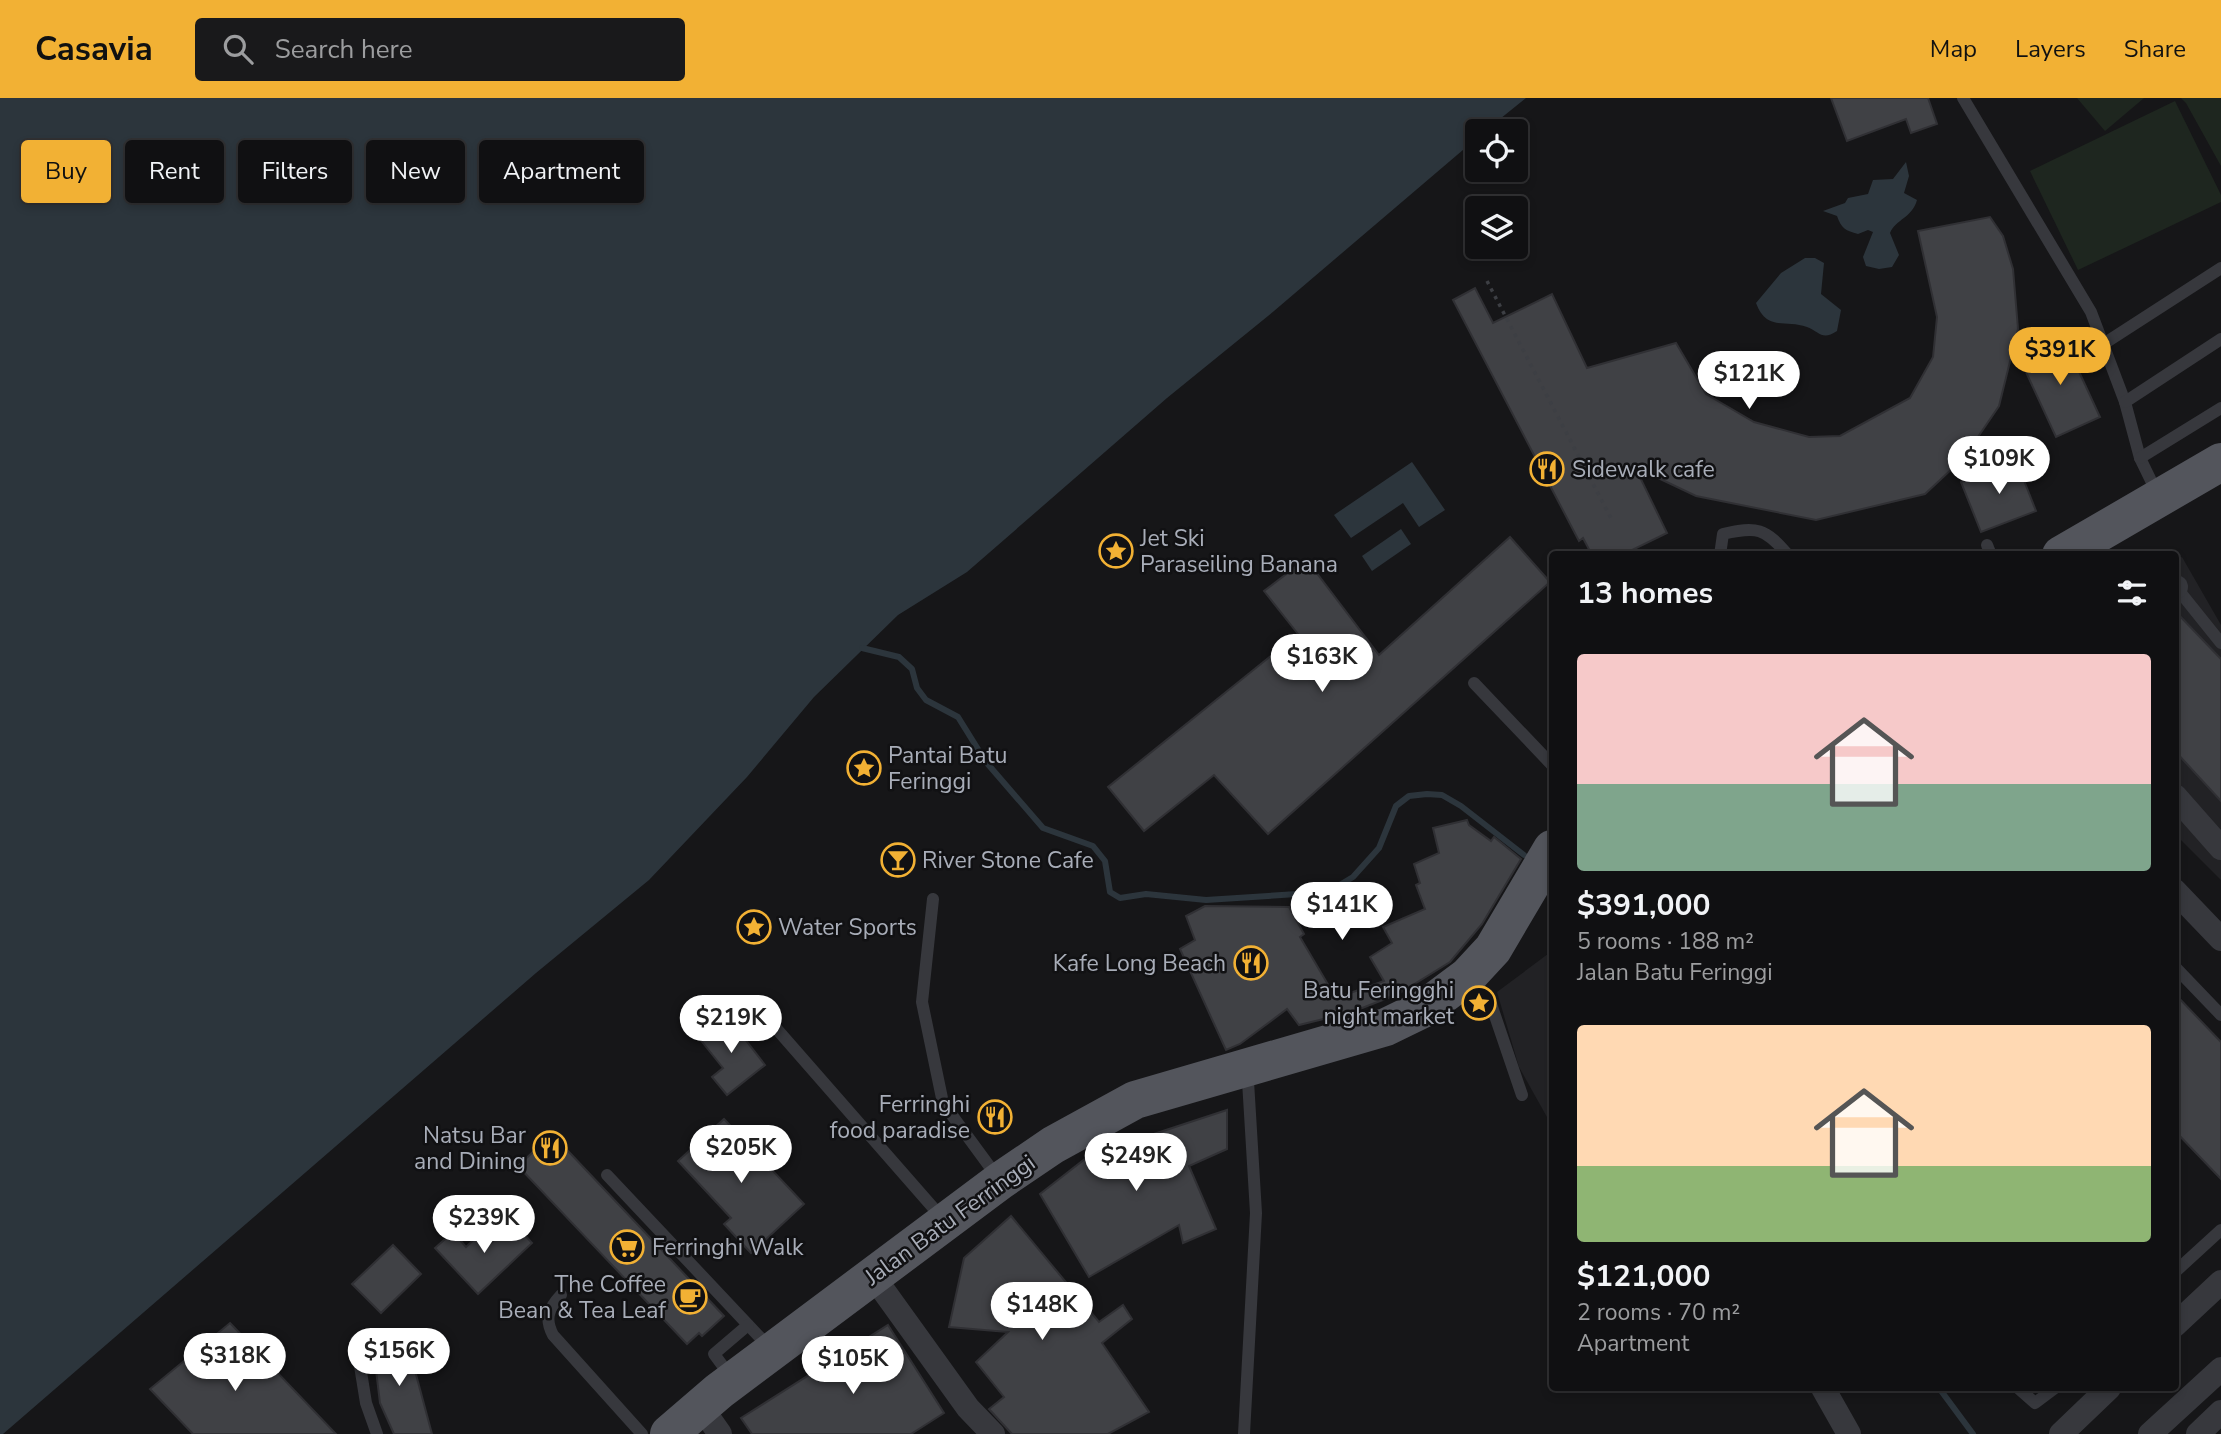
<!DOCTYPE html>
<meta charset="utf-8">
<style>
body{margin:0;font-family:"Nunito Sans",sans-serif;background:#19191b;color:#f1f3f6;height:100vh;display:flex;flex-direction:column;font-size:26px;white-space:nowrap}
*{box-sizing:border-box;margin:0}
p{font-size:23px;color:#9c9d9f}
.icon{flex:none;width:38px;height:38px;fill:none;stroke:currentColor;stroke-width:2;stroke-linecap:round;stroke-linejoin:round}
.map{position:relative;flex:1;overflow:hidden}
.drawer{position:absolute;left:1549px;top:453px;width:630px;height:840px;display:flex;flex-direction:column;background:#101012;border-radius:7px;box-shadow:0 4px 10px #0003,0 0 0 2px #303032}
.drawer>*{flex:none}
.guide{position:absolute;left:21px;top:42px;width:665px;height:63px;display:flex;gap:14px}
.fabs{position:absolute;left:1465px;top:21px;display:grid;gap:14px}
.fabs a{display:grid;place-items:center;width:63px;height:63px;border-radius:7px;background:#101012;box-shadow:0 4px 10px #0003,0 0 0 2px #303032;font-size:35px}
.price{position:absolute;translate:-50% -60px;padding:0 16px;border-radius:24px;background:#fff;color:#222;font-size:23px;line-height:46px;filter:drop-shadow(0 2px 4px #0008)}
.price::after{content:'';position:absolute;left:50%;top:42px;width:21px;height:16px;margin-left:-10px;background:inherit;clip-path:polygon(0 0,100% 0,50% 100%)}
.price.active{background:#f2b134;color:#111}
ul{padding:0;list-style:none}
li{display:grid;align-content:center;gap:14px;height:371px;padding:0 28px}
li span{display:grid;place-items:center;height:217px;border-radius:7px;color:#555}
li>.icon{margin-inline-start:auto}
span .icon{width:126px;height:126px;fill:#fffc;stroke-width:1}
li b{font-size:30px}
h2{display:flex;justify-content:space-between;align-items:center;height:84px;padding:0 28px;font-size:30px}
.tag{padding:0 24px;border-radius:7px;background:#101012;box-shadow:0 4px 10px #0003,0 0 0 2px #303032;font-size:24px;line-height:63px}
.tag.active{background:#f2b134;color:#111}
header{display:flex;align-items:center;gap:42px;box-sizing:border-box;height:98px;padding:0 35px;background:#f2b134;color:#111}
header strong{font-size:33px}
nav{display:flex;gap:38px;margin-inline-start:auto;font-size:24px}
.search{width:490px;height:63px;background:#19191b;display:flex;align-items:center;gap:18px;box-sizing:border-box;padding:0 24px;border-radius:7px;color:#9c9d9f;font-size:26px}
.map>svg:first-child{display:block}
.built{fill:#222225}
.green{fill:#1e261f}
.water{fill:#2c353c}
.lines{fill:none;stroke-linecap:round;stroke-linejoin:round}
.stream{stroke:#2c353c;stroke-width:6}
.building{fill:#404145;stroke:#303034;stroke-width:2}
.path{stroke:#3d3f44;stroke-width:3.5;stroke-dasharray:3.5 5;stroke-linecap:butt}
.service{stroke:#37383d;stroke-width:12}
.minor{stroke:#37383d;stroke-width:24}
.primary{stroke:#53555c;stroke-width:38}
.labels{text-anchor:middle;dominant-baseline:central;stroke-width:5;stroke-linejoin:round;paint-order:stroke}
.poi-label{font-size:23px;fill:#a8adb8;stroke:#111113;text-anchor:start}
.street-label{font-size:23px;fill:#a8adb8;stroke:#111113}
</style>
<header>
<strong>Casavia</strong>
<div class="search"><svg class="icon" aria-label="search" viewBox="0 0 24 24"><circle cx="10" cy="10" r="6"/><path d="M15 15l6 6"/></svg>Search here</div>
<nav><a>Map</a><a>Layers</a><a>Share</a></nav>
</header>
<div class="map">
<svg width="2221" height="1336" viewBox="0 0 2221 1336">
<rect width="100%" height="100%" fill="#161618"/>
<g class="built">
<path d="M 2182,459 L 2221,527 L 2221,782 L 2175,736 L 2175,463 Z"/>
<path d="M 1552,853 L 1552,1028 L 1519,969 L 1497,894 Z"/>
</g>
<g class="green">
<path d="M 2077,0 L 2144,0 L 2105,33 Z"/>
<path d="M 2181,0 L 2221,0 L 2221,68 L 2186,5 Z"/>
<path d="M 2175,3 L 2221,97 L 2221,104 L 2078,172 L 2030,73 Z"/>
</g>
<g class="water">
<path d="M 0,0 L 1526,0 L 1485,33 L 1477,33 L 1477,40 L 1274,213 L 1167,300 L 967,474 L 898,517 L 814,599 L 747,679 L 649,782 L 536,875 L 3,1336 L 0,1336 Z"/>
<path d="M 1906,64 L 1909,78 L 1904,95 L 1917,102 C 1912,120 1896,121 1890,135 L 1899,157 L 1892,169 L 1879,171 L 1866,168 L 1863,159 L 1873,134 L 1868,132 L 1858,136 C 1846,133 1841,130 1837,118 L 1823,113 L 1845,105 L 1848,100 L 1868,96 L 1873,82 L 1893,81 Z"/>
<path d="M 1805,160 L 1815,160 L 1824,165 L 1821,196 L 1841,212 L 1837,233 C 1822,243 1820,234 1807,229 C 1785,221 1767,234 1756,205 L 1781,175 Z"/>
<path d="M 1412,364 L 1445,412 L 1419,429 L 1403,405 L 1351,440 L 1334,417 Z"/>
<path d="M 1401,431 L 1411,446 L 1372,473 L 1362,458 Z"/>
</g>
<g class="lines">
<g class="stream">
<path d="M 862,550 L 899,559 L 912,571 L 917,590 L 926,602 L 958,619 L 986,664 L 1043,730 L 1093,748 L 1105,763 L 1110,794 L 1120,800 L 1146,796 L 1206,802 L 1328,794 L 1353,779 L 1379,750 L 1396,708 L 1409,698 L 1427,696 L 1442,697 L 1461,708 L 1524,757"/>
<path d="M 1939,1290 L 1973,1336"/>
</g>
</g>
<g class="building">
<path d="M 1831,0 L 1928,0 L 1937,26 L 1911,35 L 1906,21 L 1847,43 Z"/>
<path d="M 1990,119 L 2003,138 L 2013,171 L 2018,231 L 1999,308 L 1956,371 L 1955,368 L 1925,396 L 1816,422 L 1696,398 L 1635,369 L 1667,435 L 1622,457 L 1592,457 L 1583,440 L 1579,443 L 1453,202 L 1475,190 L 1493,225 L 1552,196 L 1587,270 L 1676,245 L 1706,296 L 1754,324 L 1809,339 L 1840,338 L 1910,300 L 1933,259 L 1937,219 L 1918,133 Z"/>
<path d="M 2063,239 L 2100,319 L 2056,339 L 2019,259 Z"/>
<path d="M 2016,362 L 2036,413 L 1981,434 L 1961,384 Z"/>
<path d="M 1510,439 L 1550,484 L 1268,736 L 1214,677 L 1144,733 L 1108,689 L 1298,536 L 1264,493 L 1306,461 L 1379,557 Z"/>
<path d="M 2175,513 L 2221,561 L 2221,703 L 2175,653 Z"/>
<path d="M 1467,722 L 1469,727 L 1491,743 L 1494,739 L 1521,761 L 1482,826 L 1450,864 L 1398,896 L 1352,914 L 1299,927 L 1287,911 L 1240,946 L 1226,952 L 1180,851 L 1195,842 L 1186,818 L 1205,808 L 1289,809 L 1304,836 L 1300,839 L 1336,900 L 1384,883 L 1370,859 L 1392,845 L 1383,829 L 1425,811 L 1416,787 L 1420,785 L 1414,766 L 1439,755 L 1433,730 Z"/>
<path d="M 2175,896 L 2221,944 L 2221,1081 L 2175,1033 Z"/>
<path d="M 727,918 L 765,967 L 727,997 L 712,979 L 723,970 L 699,940 Z"/>
<path d="M 1227,1012 L 1227,1051 L 1189,1068 L 1216,1131 L 1183,1145 L 1179,1127 L 1089,1179 L 1040,1096 L 1090,1057 Z"/>
<path d="M 724,1021 L 804,1106 L 751,1155 L 724,1126 L 731,1120 L 678,1063 Z"/>
<path d="M 552,1036 L 724,1218 L 702,1238 L 699,1235 L 687,1246 L 518,1068 Z"/>
<path d="M 1011,1118 L 1099,1224 L 1123,1207 L 1132,1221 L 1102,1245 L 1149,1314 L 1108,1336 L 1012,1336 L 989,1311 L 1004,1299 L 976,1264 L 1008,1234 L 949,1229 L 964,1160 Z"/>
<path d="M 513,1124 L 532,1145 L 478,1196 L 435,1150 L 453,1134 L 466,1149 L 482,1134 L 492,1144 Z"/>
<path d="M 393,1147 L 421,1176 L 381,1215 L 352,1186 Z"/>
<path d="M 230,1225 L 336,1336 L 193,1336 L 150,1291 Z"/>
<path d="M 888,1227 L 944,1315 L 911,1336 L 752,1336 L 741,1320 Z"/>
<path d="M 392,1236 L 414,1269 L 432,1336 L 394,1336 L 380,1305 L 372,1239 Z"/>
</g>
<g class="lines">
<path class="path" d="M 1487,183 L 1613,424"/>
<g class="service">
<path d="M 1963,0 L 2091,214 L 2125,304 L 2140,360 L 2157,395"/>
<path d="M 2105,245 L 2221,170"/>
<path d="M 2125,304 L 2221,241"/>
<path d="M 2140,360 L 2221,310"/>
<path d="M 1987,447 L 1991,457"/>
<path d="M 1720,457 L 1723,436 C 1757,428 1765,430 1788,457"/>
<path d="M 2176,489 L 2221,545"/>
<path d="M 1474,585 L 1552,667"/>
<path d="M 933,801 L 922,904 L 943,1005 L 998,1080"/>
<path d="M 2175,869 L 2221,917"/>
<path d="M 1478,888 L 1491,906 L 1522,997"/>
<path d="M 768,921 L 943,1121"/>
<path d="M 607,1077 L 770,1250"/>
<path d="M 2175,1174 L 2221,1132"/>
<path d="M 561,1197 C 549,1210 544,1220 553,1237 L 642,1336"/>
<path d="M 356,1243 L 366,1305 L 377,1336"/>
<path d="M 731,1279 L 714,1256 L 748,1227"/>
<path d="M 2018,1290 L 2035,1305 L 2055,1290"/>
<path d="M 1244,1336 L 1256,1115 L 1248,983"/>
</g>
<g class="minor">
<path d="M 2175,489 L 2176,489"/>
<path d="M 2175,698 L 2221,750"/>
<path d="M 2175,793 L 2221,841"/>
<path d="M 873,1178 L 968,1310 L 993,1336"/>
<path d="M 2175,1227 L 2221,1184"/>
<path d="M 1823,1290 L 1849,1336"/>
<path d="M 701,1309 L 720,1336"/>
<path d="M 2061,1336 L 2109,1290"/>
<path d="M 2150,1336 L 2221,1271"/>
<path d="M 2198,1336 L 2221,1314"/>
</g>
<g class="primary">
<path d="M 2061,457 L 2221,364"/>
<path d="M 669,1336 L 719,1293 L 1000,1083 L 1053,1047 L 1135,1002 L 1386,929 L 1425,910 L 1468,878 L 1493,851 L 1552,751"/>
</g>
</g>
<defs>
<symbol id="restaurant-ring" viewBox="-11 -11 22 22"><circle r="9.5" fill="#111113" stroke="#f2b134" stroke-width="1.5"/><path d="M-5-6h1v4h1v-4h1v4h1v-4h1v5L-1.5 .5V6h-2V.5L-5-1ZM5-6V6H3V1.5H1.5Q1.5-4 5-6Z" fill="#f2b134"/></symbol>
<symbol id="sight-ring" viewBox="-11 -11 22 22"><circle r="9.5" fill="#111113" stroke="#f2b134" stroke-width="1.5"/><path d="M0-6L1.8-2.2L6-1.7L2.9 1.2L3.7 5.4L0 3.3L-3.7 5.4L-2.9 1.2L-6-1.7L-1.8-2.2Z" fill="#f2b134"/></symbol>
<symbol id="bar-ring" viewBox="-11 -11 22 22"><circle r="9.5" fill="#111113" stroke="#f2b134" stroke-width="1.5"/><path d="M-6-5H6L.8 .8V4.5H3.5V6h-7V4.5H-.8V.8Z" fill="#f2b134"/></symbol>
<symbol id="supermarket-ring" viewBox="-11 -11 22 22"><circle r="9.5" fill="#111113" stroke="#f2b134" stroke-width="1.5"/><path d="M-6-5.5h2.5l.6 2H6L4.5 2H-2.5L-4.4-4H-6ZM-1.5 3.2a1.3 1.3 0 1 0 .1 0ZM3 3.2a1.3 1.3 0 1 0 .1 0Z" fill="#f2b134"/></symbol>
<symbol id="cafe-ring" viewBox="-11 -11 22 22"><circle r="9.5" fill="#111113" stroke="#f2b134" stroke-width="1.5"/><path d="M-5.5-4.5H6V0H3Q3 3.5 0 3.5H-2.5Q-5.5 3.5-5.5 0ZM3-3.2v2h1.7v-2ZM-6 4.5H4V6H-6Z" fill="#f2b134"/></symbol>
</defs>
<g fill-rule="evenodd">
<use href="#restaurant-ring" x="1528" y="352" width="38" height="38"/>
<use href="#sight-ring" x="1097" y="434" width="38" height="38"/>
<use href="#sight-ring" x="845" y="651" width="38" height="38"/>
<use href="#bar-ring" x="879" y="743" width="38" height="38"/>
<use href="#sight-ring" x="735" y="810" width="38" height="38"/>
<use href="#restaurant-ring" x="1232" y="846" width="38" height="38"/>
<use href="#sight-ring" x="1460" y="886" width="38" height="38"/>
<use href="#restaurant-ring" x="976" y="1000" width="38" height="38"/>
<use href="#restaurant-ring" x="531" y="1031" width="38" height="38"/>
<use href="#supermarket-ring" x="608" y="1130" width="38" height="38"/>
<use href="#cafe-ring" x="671" y="1180" width="38" height="38"/>
</g>
<g class="labels">
<g class="poi-label">
<text x="1572" y="371">Sidewalk cafe</text>
<text x="1140" y="440">Jet Ski<tspan x="1140" dy="26">Paraseiling Banana</tspan></text>
<text x="888" y="657">Pantai Batu<tspan x="888" dy="26">Feringgi</tspan></text>
<text x="922" y="762">River Stone Cafe</text>
<text x="778" y="829">Water Sports</text>
<text x="1226" y="865" text-anchor="end">Kafe Long Beach</text>
<text x="1454" y="892" text-anchor="end">Batu Feringghi<tspan x="1454" dy="26">night market</tspan></text>
<text x="970" y="1006" text-anchor="end">Ferringhi<tspan x="970" dy="26">food paradise</tspan></text>
<text x="526" y="1037" text-anchor="end">Natsu Bar<tspan x="526" dy="26">and Dining</tspan></text>
<text x="652" y="1149">Ferringhi Walk</text>
<text x="666" y="1186" text-anchor="end">The Coffee<tspan x="666" dy="26">Bean &amp; Tea Leaf</tspan></text>
</g>
<g class="street-label">
<text transform="translate(950 1122) rotate(-36)">Jalan Batu Ferringgi</text>
</g>
</g>
</svg>
<div class="fabs">
<a><svg class="icon" aria-label="locate" viewBox="0 0 24 24"><circle cx="12" cy="12" r="6"/><path d="M12 2v4M12 18v4M2 12h4M18 12h4"/></svg></a>
<a><svg class="icon" aria-label="layers" viewBox="0 0 24 24"><path d="M12 4l9 5-9 5-9-5zM3 14l9 5 9-5"/></svg></a>
</div>
<b class="price active" style="left:2060px;top:289px">$391K</b>
<b class="price" style="left:1749px;top:313px">$121K</b>
<b class="price" style="left:1999px;top:398px">$109K</b>
<b class="price" style="left:1322px;top:596px">$163K</b>
<b class="price" style="left:1342px;top:844px">$141K</b>
<b class="price" style="left:731px;top:957px">$219K</b>
<b class="price" style="left:741px;top:1087px">$205K</b>
<b class="price" style="left:1136px;top:1095px">$249K</b>
<b class="price" style="left:484px;top:1157px">$239K</b>
<b class="price" style="left:1042px;top:1244px">$148K</b>
<b class="price" style="left:399px;top:1290px">$156K</b>
<b class="price" style="left:235px;top:1295px">$318K</b>
<b class="price" style="left:853px;top:1298px">$105K</b>
<div class="guide">
<a class="tag active">Buy</a>
<a class="tag">Rent</a>
<a class="tag">Filters</a>
<a class="tag">New</a>
<a class="tag">Apartment</a>
</div>
<section class="drawer">
<h2>13 homes<svg class="icon" aria-label="filters" viewBox="0 0 24 24"><path d="M4 7h16M4 17h16"/><circle cx="9" cy="7" r="2"/><circle cx="15" cy="17" r="2"/></svg></h2>
<ul>
<li><span style="background:linear-gradient(#f6c9c9 60%,#7fa58c 0)"><svg class="icon" aria-label="home" viewBox="0 0 24 24"><path d="M3 11l9-7 9 7M6 9v11h12V9"/></svg></span><div><b>$391,000</b><p>5 rooms · 188 m²</p><p>Jalan Batu Feringgi</p></div></li>
<li><span style="background:linear-gradient(#ffd9b3 65%,#8fb573 0)"><svg class="icon" aria-label="home" viewBox="0 0 24 24"><path d="M3 11l9-7 9 7M6 9v11h12V9"/></svg></span><div><b>$121,000</b><p>2 rooms · 70 m²</p><p>Apartment</p></div></li>
</ul>
</section>
</div>
